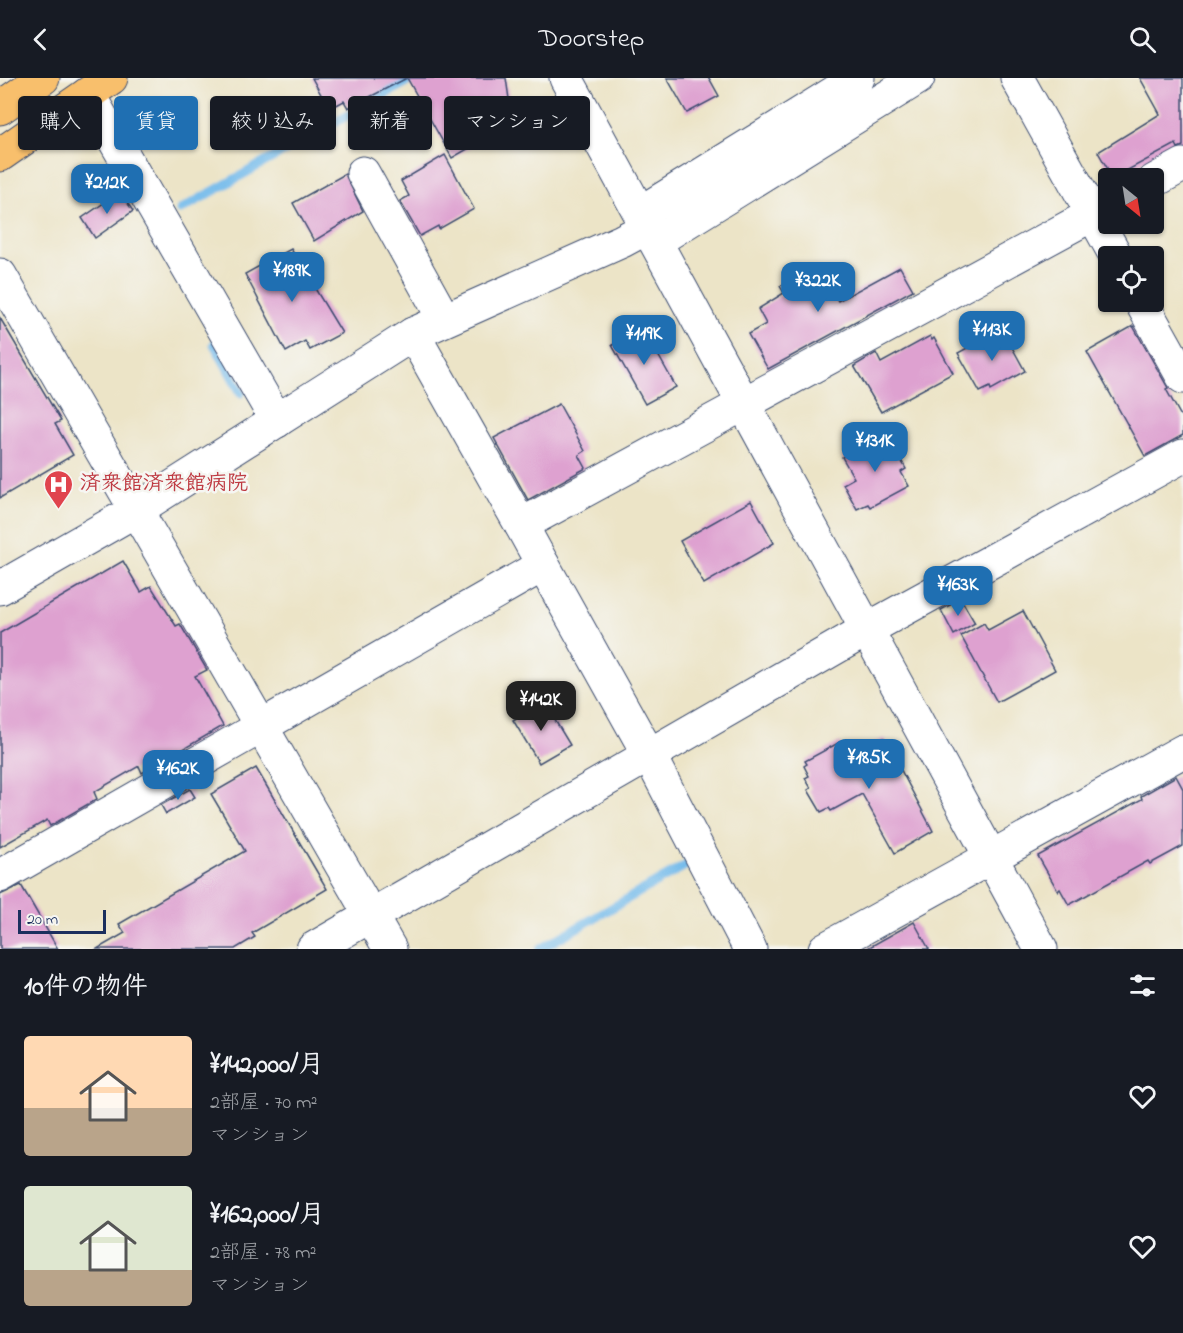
<!DOCTYPE html>
<html lang="ja">
<meta charset="utf-8">
<style>
body{margin:0;font-family:"Indie Flower","Klee One",sans-serif;background:#242831;color:#f1f3f6;height:100vh;display:flex;flex-direction:column;font-size:22px;white-space:nowrap}
*{box-sizing:border-box;margin:0}
p{font-size:20px;color:#9ea1a6}
.icon{flex:none;width:33px;height:33px;fill:none;stroke:currentColor;stroke-width:2;stroke-linecap:round;stroke-linejoin:round}
.map{position:relative;height:871px;overflow:hidden}
.details{display:flex;flex-direction:column;background:#171b24;flex:1}
.details>*{flex:none}
.guide{position:absolute;left:18px;top:18px;width:600px;height:54px;display:flex;gap:12px}
.needle{width:39px;rotate:150deg}
.fabs{position:absolute;left:1098px;top:90px;display:grid;gap:12px}
.fabs a{display:grid;place-items:center;width:66px;height:66px;border-radius:6px;background:#171b24;box-shadow:0 2px 4px #0004;font-size:30px}
.scale{position:absolute;left:18px;bottom:15px;width:88px;box-sizing:border-box;padding-left:6px;border:3px solid #1b2f5e;border-top:0;font-size:16px;line-height:21px;white-space:nowrap;color:#1b2f5e;-webkit-text-stroke:4px #f6f6f2;paint-order:stroke}
.price{position:absolute;translate:-50% -51px;padding:0 14px;border-radius:12px;background:#1f6fb2;color:#fff;font-size:20px;line-height:39px;filter:drop-shadow(0 2px 3px #0008)}
.price::after{content:'';position:absolute;left:50%;top:36px;width:18px;height:14px;margin-left:-9px;background:inherit;clip-path:polygon(0 0,100% 0,50% 100%)}
.price.selected{background:#222;color:#fff}
ul{padding:0;list-style:none}
li{display:flex;align-items:center;gap:18px;height:150px;padding:0 24px}
li span{display:grid;place-items:center;flex:none;width:168px;height:120px;border-radius:6px;color:#555}
li>.icon{margin-inline-start:auto}
span .icon{width:72px;height:72px;fill:#fffc;stroke-width:1}
li b{font-size:26px}
h2{display:flex;justify-content:space-between;align-items:center;height:72px;padding:0 24px;font-size:26px}
.pill{padding:0 21px;border-radius:6px;background:#171b24;box-shadow:0 2px 4px #0004;font-size:21px;line-height:54px}
.pill.selected{background:#1f6fb2;color:#fff}
header{display:flex;justify-content:space-between;align-items:center;height:78px;padding:0 24px;background:#171b24;font-size:27px;font-weight:600}
.map>svg:first-child{display:block}
.lines{fill:none;stroke-linecap:round;stroke-linejoin:round}
.stream{stroke:#74bbeb;stroke-width:9}
.building{fill:#dea1d0}
.minor-casing{stroke:#3a4a6e;stroke-width:35}
.major-casing{stroke:#3a4a6e;stroke-width:35}
.minor{stroke:#fff;stroke-width:33}
.major{stroke:#f8bf6c;stroke-width:33}
.labels{text-anchor:middle;dominant-baseline:central;stroke-width:5;stroke-linejoin:round;paint-order:stroke}
.health-label{font-size:21px;font-weight:bold;fill:#be3a42;stroke:#f6f6f2;text-anchor:start}
</style>
<header><svg class="icon" aria-label="back" viewBox="0 0 24 24"><path d="M15 5l-7 7 7 7"/></svg>Doorstep<svg class="icon" aria-label="search" viewBox="0 0 24 24"><circle cx="10" cy="10" r="6"/><path d="M15 15l6 6"/></svg></header>
<div class="map">
<svg width="1183" height="871" viewBox="0 0 1183 871">
<rect width="100%" height="100%" fill="#f6f6f2"/>
<filter id="ink" filterUnits="userSpaceOnUse"><feTurbulence type="fractalNoise" baseFrequency=".0167" numOctaves="2"/><feDisplacementMap in="SourceGraphic" scale="12" xChannelSelector="R" yChannelSelector="G"/><feConvolveMatrix kernelMatrix="1 2 1 2 8 2 1 2 1" color-interpolation-filters="sRGB"/></filter>
<filter id="wash" filterUnits="userSpaceOnUse"><feTurbulence type="fractalNoise" baseFrequency=".008" numOctaves="4" result="noise"/><feDisplacementMap in="SourceGraphic" scale="24" xChannelSelector="R" yChannelSelector="G"/><feGaussianBlur stdDeviation="1.35" result="paint"/><feColorMatrix in="noise" values="0 0 0 0 0 0 0 0 0 0 0 0 0 0 0 0 0 1.4 0 .05"/><feComposite in="paint" operator="in"/></filter>
<g filter="url(#wash)">
<rect width="100%" height="100%" fill="#ece4c7"/>
<g class="lines">
<g class="stream">
<path d="M 180,132 L 414,0"/>
<path d="M 214,266 L 241,315"/>
<path d="M 540,871 L 690,785"/>
</g>
</g>
<g id="blocks">
<g class="building">
<path d="M 312,0 L 506,0 L 509,21 L 520,41 L 452,80 L 407,0 L 348,30 L 344,23 L 329,31 Z"/>
<path d="M 667,0 L 709,0 L 719,18 L 687,35 Z"/>
<path d="M 1140,0 L 1183,0 L 1183,68 L 1178,70 L 1176,66 L 1113,100 L 1098,74 L 1160,36 Z"/>
<path d="M 445,77 L 474,131 L 439,151 L 438,148 L 420,158 L 400,123 L 409,118 L 401,103 Z"/>
<path d="M 345,96 L 363,133 L 314,163 L 293,125 Z"/>
<path d="M 120,114 L 133,133 L 95,160 L 82,140 Z"/>
<path d="M 291,171 L 342,255 L 310,272 L 305,263 L 286,274 L 245,196 Z"/>
<path d="M 818,189 L 838,223 L 900,189 L 913,212 L 768,291 L 748,256 L 766,246 L 758,231 L 784,215 L 780,208 Z"/>
<path d="M 0,240 L 61,343 L 55,346 L 73,377 L 0,420 Z"/>
<path d="M 1133,248 L 1168,310 L 1166,311 L 1183,342 L 1183,357 L 1145,378 L 1087,274 Z"/>
<path d="M 643,250 L 676,309 L 645,326 L 612,267 Z"/>
<path d="M 1002,251 L 1025,293 L 991,312 L 990,309 L 980,314 L 958,275 Z"/>
<path d="M 930,258 L 932,262 L 934,260 L 953,295 L 881,334 L 854,288 L 876,275 L 881,285 Z"/>
<path d="M 559,326 L 585,373 L 579,377 L 586,390 L 528,422 L 494,360 Z"/>
<path d="M 886,355 L 906,391 L 901,394 L 909,408 L 870,429 L 868,426 L 857,431 L 843,406 L 854,400 L 842,379 Z"/>
<path d="M 751,423 L 774,465 L 704,506 L 680,463 Z"/>
<path d="M 123,483 L 141,514 L 151,508 L 176,548 L 180,546 L 207,592 L 195,598 L 223,648 L 142,695 L 139,688 L 94,714 L 97,721 L 50,748 L 47,742 L 0,769 L 0,555 Z"/>
<path d="M 961,521 L 975,545 L 954,557 L 941,532 Z"/>
<path d="M 1023,533 L 1055,592 L 997,624 L 961,558 L 984,545 L 988,552 Z"/>
<path d="M 544,624 L 570,667 L 539,685 L 513,642 Z"/>
<path d="M 884,660 L 933,753 L 895,775 L 862,716 L 831,733 L 829,730 L 821,734 L 808,712 L 811,710 L 805,700 L 809,698 L 804,688 L 807,686 L 805,683 L 840,664 L 848,679 Z"/>
<path d="M 256,690 L 327,811 L 252,855 L 255,859 L 235,871 L 97,871 L 125,855 L 119,846 L 245,773 L 211,716 Z"/>
<path d="M 1176,698 L 1183,711 L 1183,768 L 1150,786 L 1148,783 L 1069,827 L 1060,811 L 1058,813 L 1038,778 L 1142,721 L 1141,718 Z"/>
<path d="M 190,711 L 195,719 L 166,736 L 161,727 Z"/>
<path d="M 21,807 L 58,871 L 0,871 L 0,817 Z"/>
<path d="M 914,844 L 929,871 L 866,871 Z"/>
</g>
</g>
</g>
<g filter="url(#ink)">
<use href="#blocks" fill-opacity="0" stroke="#3a4a6e" stroke-width="1.5"/>
<g class="lines">
<defs>
<g id="minor">
<path d="M 566,0 L 1041,871"/>
<path d="M 1017,0 L 1116,178"/>
<path d="M 88,16 L 277,343"/>
<path d="M 363,95 L 444,241"/>
<path d="M 1154,103 L 1183,87"/>
<path d="M 640,135 L 858,0"/>
<path d="M 656,163 L 918,0"/>
<path d="M 0,197 L 390,871"/>
<path d="M 1141,224 L 1183,299"/>
<path d="M 413,256 L 521,447"/>
<path d="M 543,487 L 649,677 L 750,871"/>
<path d="M 0,510 L 138,431 L 413,256 L 622,163 L 648,149"/>
<path d="M 0,798 L 543,487 L 521,447 L 1108,128"/>
<path d="M 313,871 L 866,552 L 1183,378"/>
<path d="M 825,871 L 1183,673"/>
</g>
<g id="major">
<path d="M 0,30 L 43,0"/>
<path d="M 0,77 L 111,0"/>
</g>
</defs>
<use href="#minor" class="minor-casing"/>
<use href="#major" class="major-casing"/>
<use href="#minor" class="minor"/>
<use href="#major" class="major"/>
</g>
</g>
<defs>
<symbol id="hospital-pin" viewBox="-11 -11 22 30"><path d="M0 17L-7.5 6A9.5 9.5 0 1 1 7.5 6Z" fill="#e0444e" stroke="#f6f6f2"/><path d="M-5-5h3v3.5h4V-5h3V5h-3V1.5h-4V5h-3Z" fill="#fff"/></symbol>
</defs>
<g fill-rule="evenodd">
<use href="#hospital-pin" x="42" y="390" width="33" height="45"/>
</g>
<g class="labels">
<g class="health-label">
<text x="80" y="406">済衆館済衆館病院</text>
</g>
</g>
</svg>
<div class="fabs">
<a><svg class="needle" viewBox="-14 -14 28 28"><path d="M0-13l5 13h-10z" fill="#e53935"/><path d="M0 13l5-13h-10z" fill="#9ea1a6"/></svg></a>
<a><svg class="icon" aria-label="locate" viewBox="0 0 24 24"><circle cx="12" cy="12" r="6"/><path d="M12 2v4M12 18v4M2 12h4M18 12h4"/></svg></a>
</div>
<div class="scale">20 m</div>
<b class="price" style="left:107px;top:137px">¥212K</b>
<b class="price" style="left:292px;top:225px">¥189K</b>
<b class="price" style="left:818px;top:235px">¥322K</b>
<b class="price" style="left:992px;top:284px">¥113K</b>
<b class="price" style="left:644px;top:288px">¥119K</b>
<b class="price" style="left:875px;top:395px">¥131K</b>
<b class="price" style="left:958px;top:539px">¥163K</b>
<b class="price selected" style="left:541px;top:654px">¥142K</b>
<b class="price" style="left:869px;top:712px">¥185K</b>
<b class="price" style="left:178px;top:723px">¥162K</b>
<div class="guide">
<a class="pill">購入</a>
<a class="pill selected">賃貸</a>
<a class="pill">絞り込み</a>
<a class="pill">新着</a>
<a class="pill">マンション</a>
</div>
</div>
<section class="details">
<h2>10件の物件<svg class="icon" aria-label="filters" viewBox="0 0 24 24"><path d="M4 7h16M4 17h16"/><circle cx="9" cy="7" r="2"/><circle cx="15" cy="17" r="2"/></svg></h2>
<ul>
<li><span style="background:linear-gradient(#ffd9b3 60%,#b9a48a 0)"><svg class="icon" aria-label="home" viewBox="0 0 24 24"><path d="M3 11l9-7 9 7M6 9v11h12V9"/></svg></span><div><b>¥142,000/月</b><p>2部屋 · 70 m²</p><p>マンション</p></div><svg class="icon" aria-label="heart" viewBox="0 0 24 24"><path d="M12 20l-8-8c-3-5 5-10 8-4 3-6 11-1 8 4z"/></svg></li>
<li><span style="background:linear-gradient(#dfe7d0 70%,#b9a48a 0)"><svg class="icon" aria-label="home" viewBox="0 0 24 24"><path d="M3 11l9-7 9 7M6 9v11h12V9"/></svg></span><div><b>¥162,000/月</b><p>2部屋 · 78 m²</p><p>マンション</p></div><svg class="icon" aria-label="heart" viewBox="0 0 24 24"><path d="M12 20l-8-8c-3-5 5-10 8-4 3-6 11-1 8 4z"/></svg></li>
</ul>
</section>
